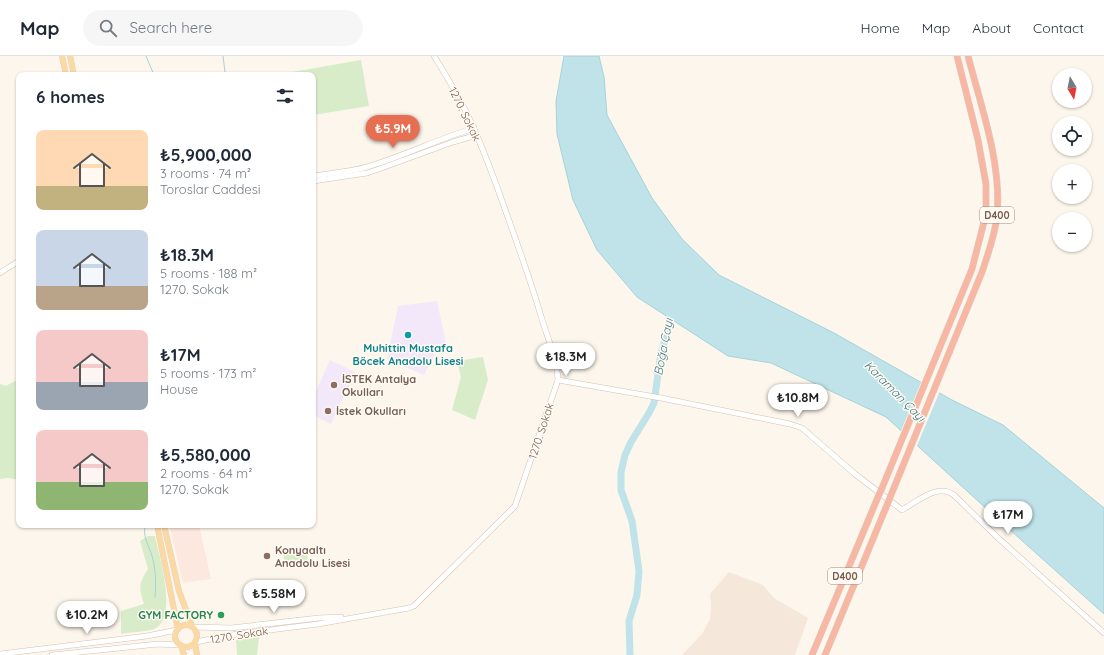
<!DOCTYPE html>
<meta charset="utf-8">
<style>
body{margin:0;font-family:Quicksand,sans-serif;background:#f6f6f7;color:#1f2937;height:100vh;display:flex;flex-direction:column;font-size:15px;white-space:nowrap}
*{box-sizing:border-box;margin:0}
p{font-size:13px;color:#747a83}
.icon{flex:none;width:22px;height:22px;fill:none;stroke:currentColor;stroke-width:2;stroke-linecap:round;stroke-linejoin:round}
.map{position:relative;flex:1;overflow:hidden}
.panel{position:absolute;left:16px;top:16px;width:300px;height:456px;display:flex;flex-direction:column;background:#fff;border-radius:8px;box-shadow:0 1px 3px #0004}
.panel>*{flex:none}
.needle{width:26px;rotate:170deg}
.tools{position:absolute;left:1052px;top:12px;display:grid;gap:8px}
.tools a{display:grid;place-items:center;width:40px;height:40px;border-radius:50%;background:#fff;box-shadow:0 1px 3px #0004;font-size:20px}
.price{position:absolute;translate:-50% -34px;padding:0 9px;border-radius:14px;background:#fff;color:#222;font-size:13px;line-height:26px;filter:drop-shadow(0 1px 2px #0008)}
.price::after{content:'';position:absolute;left:50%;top:24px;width:12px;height:9px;margin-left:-6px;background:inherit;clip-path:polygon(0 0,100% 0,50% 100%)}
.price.active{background:#e76f51;color:#fff}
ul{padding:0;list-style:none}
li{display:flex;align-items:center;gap:12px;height:100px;padding:0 20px}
li span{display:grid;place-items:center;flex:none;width:112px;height:80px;border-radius:8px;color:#555}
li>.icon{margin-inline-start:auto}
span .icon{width:48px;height:48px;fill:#fffc;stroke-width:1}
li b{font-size:17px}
h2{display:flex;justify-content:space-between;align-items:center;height:48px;padding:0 20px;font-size:17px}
header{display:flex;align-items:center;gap:24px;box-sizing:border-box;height:56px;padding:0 20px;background:#fff;border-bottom:1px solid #e0e1e3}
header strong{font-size:19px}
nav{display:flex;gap:22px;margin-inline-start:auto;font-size:14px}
.search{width:280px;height:36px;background:#f6f6f7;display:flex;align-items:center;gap:10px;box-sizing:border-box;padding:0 14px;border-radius:22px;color:#747a83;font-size:15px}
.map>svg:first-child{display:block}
.residential{fill:#f5e8da}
.commercial{fill:#fde8e0}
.education{fill:#f3e8fa}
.green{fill:#d8ecc9}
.water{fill:#bfe3e8;stroke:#a5d3da}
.pier{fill:#fdf6ec}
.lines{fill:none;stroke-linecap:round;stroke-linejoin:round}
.stream{stroke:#a5d3da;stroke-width:1}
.river{stroke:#bfe3e8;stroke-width:7}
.secondary-casing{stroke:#d6c0b0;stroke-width:6}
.primary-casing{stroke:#dad1cd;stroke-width:6}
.highway-casing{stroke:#dad1cd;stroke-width:7}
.secondary{stroke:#fff;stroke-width:5}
.primary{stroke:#fbd9a5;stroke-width:5.5}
.highway{stroke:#f7b7a3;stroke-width:6}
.highway-bridge-casing{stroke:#dad1cd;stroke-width:7;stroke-linecap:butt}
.highway-bridge{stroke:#f7b7a3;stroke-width:6}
.culture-dot{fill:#0f9aa8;stroke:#fffaf3;stroke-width:1.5}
.education-dot{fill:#8d6e63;stroke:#fffaf3;stroke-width:1.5}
.leisure-dot{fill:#2e9e5b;stroke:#fffaf3;stroke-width:1.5}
.labels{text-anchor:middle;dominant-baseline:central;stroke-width:3;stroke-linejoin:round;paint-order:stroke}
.shield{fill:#fffaf3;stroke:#a28b7f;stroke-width:1}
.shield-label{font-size:10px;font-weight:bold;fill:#7a5c4d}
.street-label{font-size:11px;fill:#7a5c4d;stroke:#fffaf3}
.culture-label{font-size:11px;font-weight:bold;fill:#0d838f;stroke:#fffaf3}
.education-label{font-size:11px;font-weight:bold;fill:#785e54;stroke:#fffaf3;text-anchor:start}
.leisure-label{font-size:11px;font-weight:bold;fill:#27864d;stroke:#fffaf3;text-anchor:end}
.water-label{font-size:12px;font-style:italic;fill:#437c86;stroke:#fffaf3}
</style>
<header>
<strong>Map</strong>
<div class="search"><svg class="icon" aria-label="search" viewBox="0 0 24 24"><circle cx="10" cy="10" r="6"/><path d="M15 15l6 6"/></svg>Search here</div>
<nav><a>Home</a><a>Map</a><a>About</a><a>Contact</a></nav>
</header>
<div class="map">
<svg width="1104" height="599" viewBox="0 0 1104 599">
<rect width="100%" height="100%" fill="#fdf6ec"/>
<path class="residential" d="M 729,516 L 763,529 L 774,542 L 808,562 L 795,599 L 682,599 L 702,578 L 710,563 L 711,549 L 710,538 Z"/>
<path class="commercial" d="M 172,469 L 199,469 L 211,523 L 183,527 L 170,471 Z"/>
<g class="education">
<path d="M 437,245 L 447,292 L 437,293 L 424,319 L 387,303 L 398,250 Z"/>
<path d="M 330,304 L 355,316 L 331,368 L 313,359 L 313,342 Z"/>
</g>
<g class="green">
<path d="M 361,4 L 369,50 L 313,59 L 313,19 L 288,19 L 287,17 Z"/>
<path d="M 483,301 L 488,324 L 475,364 L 452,354 L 461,321 L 457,305 Z"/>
<path d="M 15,325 L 19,328 L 19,424 L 9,422 L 0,423 L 0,328 L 6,330 Z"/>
<path d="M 148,480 L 155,480 C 159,499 179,564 154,573 C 146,576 130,576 121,578 L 121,555 L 144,548 C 139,530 138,529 148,513 L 140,485 Z"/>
<path d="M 306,493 L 308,505 L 285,508 L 283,496 Z"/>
<path d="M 259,581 L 257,599 L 237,599 L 236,584 Z"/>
</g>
<path class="water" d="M 564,0 L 599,0 L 604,21 L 607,59 L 652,142 L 682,183 L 719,219 L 834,277 L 952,344 L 1003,369 L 1104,452 L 1104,558 L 990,456 L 886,361 L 771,307 L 728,300 L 637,241 L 597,194 L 573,144 L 557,78 L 556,45 Z"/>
<path class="pier" d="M 922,324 L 940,335 L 916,392 L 900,377 Z"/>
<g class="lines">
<g class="stream">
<path d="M 146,0 L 154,19"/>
<path d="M 223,0 L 225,16"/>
<path d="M 145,469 C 143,483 148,487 152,500 C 156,514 156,527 155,541"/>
</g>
<path class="river" d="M 630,599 L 629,565 L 637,539 L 639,515 L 632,465 L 621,434 L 621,416 L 625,399 L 631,386 L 649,357 L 654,347 L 661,297 L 670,267 L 670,253"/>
<defs>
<g id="secondary">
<path d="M 313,120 C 331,117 350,116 367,111 C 404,100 438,83 474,72"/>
<path d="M 313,125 L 367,117 L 379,113 L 453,86 L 477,79"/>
<path d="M 0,217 L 19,205"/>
<path d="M 558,324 L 661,342 L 790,368 L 802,372 L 855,418 L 902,454 C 918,445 937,427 954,439 L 997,481 L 1104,577"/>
<path d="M 193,571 L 231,572 L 319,562 L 341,561"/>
<path d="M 196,586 L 231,579 L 318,568 L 409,552 L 414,550 L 515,450 L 558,324 C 557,302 547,281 541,260 C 529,219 514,179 500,139 C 489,109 478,78 463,50 C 454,33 444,16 434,0"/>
<path d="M 0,598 L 147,580 L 177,574"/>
<path d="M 52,599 L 158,588 L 180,589"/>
</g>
<g id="primary">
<path d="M 62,0 L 66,19"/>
<path d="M 70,0 L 74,19"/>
<path d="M 157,469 L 178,573"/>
<path d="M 164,469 L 179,535 L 192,570"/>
<circle cx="186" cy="580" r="11"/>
<path d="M 195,587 L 197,599"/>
<path d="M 181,590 L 184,599"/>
</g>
<g id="highway">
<path d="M 882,432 L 972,213 L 986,158 L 986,128 L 978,84 L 957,0"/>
<path d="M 891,439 L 982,216 C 988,198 995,179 997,160 C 1002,108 981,50 968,0"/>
<path d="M 812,599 L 878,441"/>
<path d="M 825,599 L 887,449"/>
</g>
</defs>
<use href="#secondary" class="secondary-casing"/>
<use href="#primary" class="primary-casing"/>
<use href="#highway" class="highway-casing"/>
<use href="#secondary" class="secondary"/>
<use href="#primary" class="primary"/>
<use href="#highway" class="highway"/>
<defs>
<g id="highway-bridge">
<path d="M 878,441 L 882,432"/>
<path d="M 887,449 L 891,439"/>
</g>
</defs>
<use href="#highway-bridge" class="highway-bridge-casing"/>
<use href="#highway-bridge" class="highway-bridge"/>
</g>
<circle class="culture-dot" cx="408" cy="279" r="4"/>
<g class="education-dot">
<circle cx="334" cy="329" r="4"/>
<circle cx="328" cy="355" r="4"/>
<circle cx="267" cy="500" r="4"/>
</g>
<circle class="leisure-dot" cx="221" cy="559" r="4"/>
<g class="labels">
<g class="shield">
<rect x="980" y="151" width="34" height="16" rx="3"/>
<rect x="828" y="512" width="34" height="16" rx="3"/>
</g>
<g class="shield-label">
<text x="997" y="159">D400</text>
<text x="845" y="520">D400</text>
</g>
<g class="street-label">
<text transform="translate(465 58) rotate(64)">1270. Sokak</text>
<text transform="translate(541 375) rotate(-72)">1270. Sokak</text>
<text transform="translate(239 579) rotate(-9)">1270. Sokak</text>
</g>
<g class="culture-label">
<text x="408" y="292">Muhittin Mustafa<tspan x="408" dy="13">Böcek Anadolu Lisesi</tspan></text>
</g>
<g class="education-label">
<text x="342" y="323">İSTEK Antalya<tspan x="342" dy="13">Okulları</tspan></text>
<text x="336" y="355">İstek Okulları</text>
<text x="275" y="494">Konyaaltı<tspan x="275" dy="13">Anadolu Lisesi</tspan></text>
</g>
<g class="leisure-label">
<text x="213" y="559">GYM FACTORY</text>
</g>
<g class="water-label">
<text transform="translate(663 291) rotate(-79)">Boğa Çayı</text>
<text transform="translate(895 335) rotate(45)">Karaman Çayı</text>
</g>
</g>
</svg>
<div class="tools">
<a><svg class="needle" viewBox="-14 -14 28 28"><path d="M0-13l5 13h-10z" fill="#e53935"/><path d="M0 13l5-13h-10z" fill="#747a83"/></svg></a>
<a><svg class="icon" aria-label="locate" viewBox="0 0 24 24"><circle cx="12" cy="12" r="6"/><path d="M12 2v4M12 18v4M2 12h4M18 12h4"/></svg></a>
<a>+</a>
<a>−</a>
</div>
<b class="price active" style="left:393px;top:93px">₺5.9M</b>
<b class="price" style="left:566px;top:321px">₺18.3M</b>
<b class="price" style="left:798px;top:362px">₺10.8M</b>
<b class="price" style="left:1008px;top:479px">₺17M</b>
<b class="price" style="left:274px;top:558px">₺5.58M</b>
<b class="price" style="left:87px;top:579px">₺10.2M</b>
<section class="panel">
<h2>6 homes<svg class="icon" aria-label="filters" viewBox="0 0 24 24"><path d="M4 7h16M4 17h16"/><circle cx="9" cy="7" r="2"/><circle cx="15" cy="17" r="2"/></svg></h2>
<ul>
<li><span style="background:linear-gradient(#ffd9b3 70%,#c2b280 0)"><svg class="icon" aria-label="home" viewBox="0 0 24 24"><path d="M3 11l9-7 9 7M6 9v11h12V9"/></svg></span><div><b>₺5,900,000</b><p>3 rooms · 74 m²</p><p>Toroslar Caddesi</p></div></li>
<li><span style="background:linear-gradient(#c9d6e8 70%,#b9a48a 0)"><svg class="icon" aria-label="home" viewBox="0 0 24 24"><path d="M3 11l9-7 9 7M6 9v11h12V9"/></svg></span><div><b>₺18.3M</b><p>5 rooms · 188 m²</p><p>1270. Sokak</p></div></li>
<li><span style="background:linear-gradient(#f6c9c9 65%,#9aa5b1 0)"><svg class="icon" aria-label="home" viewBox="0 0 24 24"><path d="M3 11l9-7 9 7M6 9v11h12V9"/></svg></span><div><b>₺17M</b><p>5 rooms · 173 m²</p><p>House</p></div></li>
<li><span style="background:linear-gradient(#f6c9c9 65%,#8fb573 0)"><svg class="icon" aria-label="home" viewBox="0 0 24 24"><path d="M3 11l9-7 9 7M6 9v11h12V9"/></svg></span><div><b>₺5,580,000</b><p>2 rooms · 64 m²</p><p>1270. Sokak</p></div></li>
</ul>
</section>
</div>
